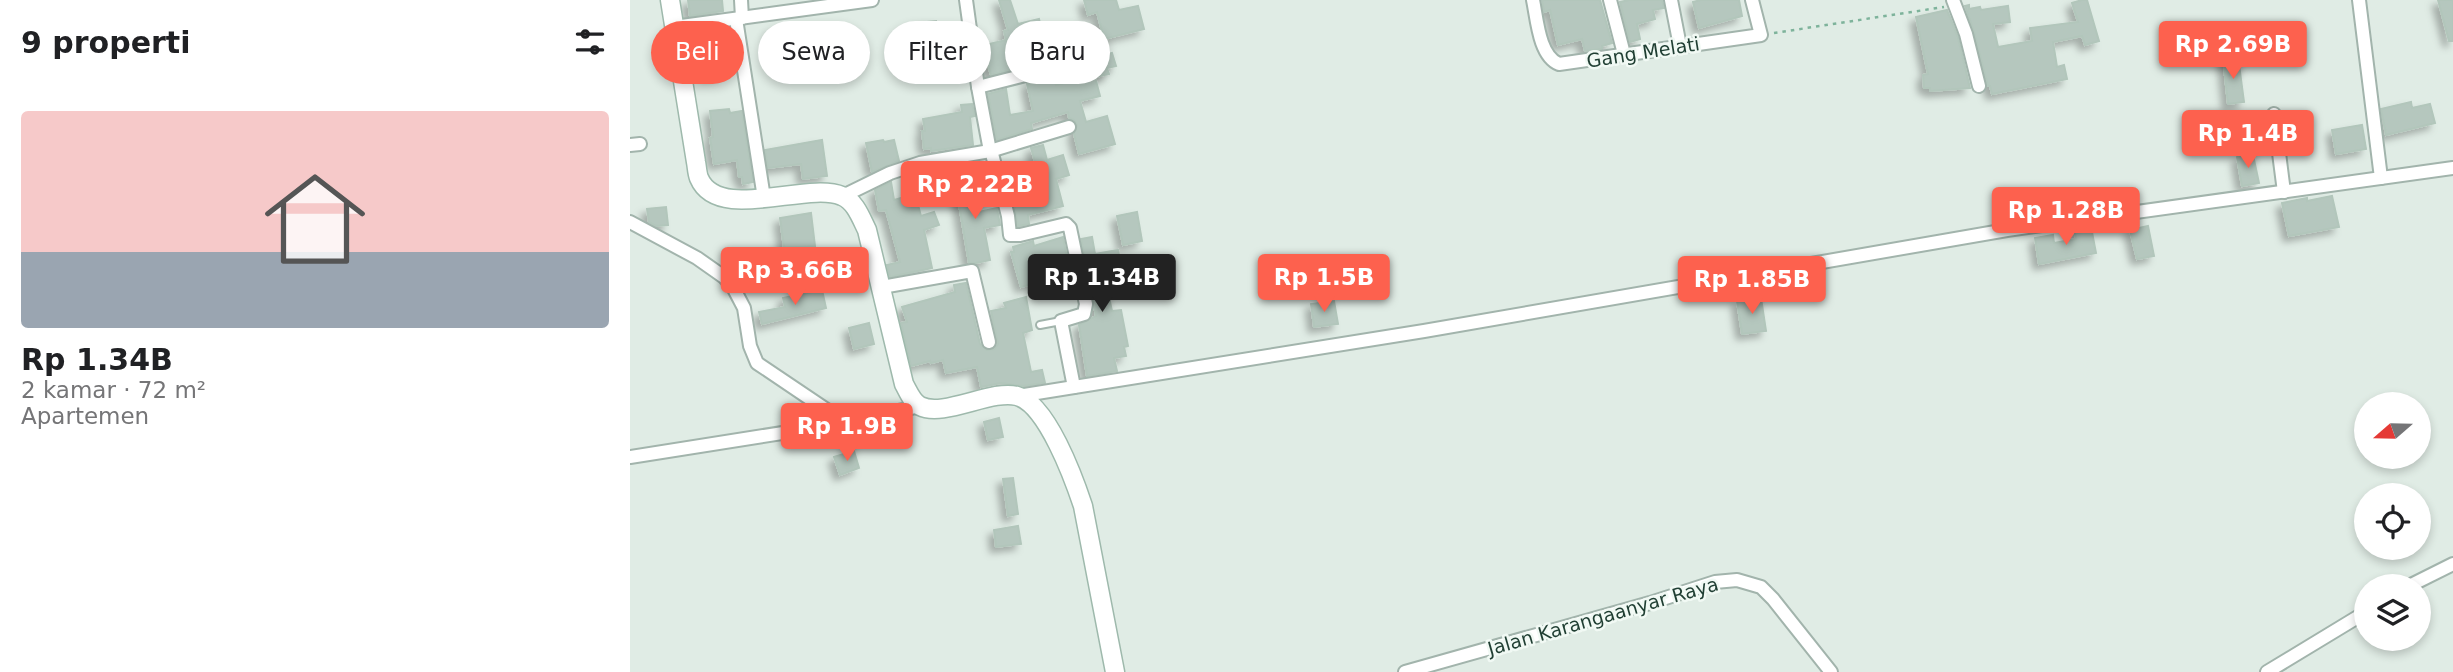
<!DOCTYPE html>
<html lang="id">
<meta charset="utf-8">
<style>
body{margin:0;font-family:"DejaVu Sans",sans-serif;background:#f6f6f6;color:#202124;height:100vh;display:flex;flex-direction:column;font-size:26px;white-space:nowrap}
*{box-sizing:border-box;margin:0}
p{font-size:23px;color:#757577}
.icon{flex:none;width:38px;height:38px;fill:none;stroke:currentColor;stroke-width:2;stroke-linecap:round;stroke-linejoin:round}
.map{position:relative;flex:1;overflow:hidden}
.side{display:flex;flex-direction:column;background:#fff;width:630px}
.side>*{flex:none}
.hud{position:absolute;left:21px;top:21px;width:665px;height:63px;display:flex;gap:14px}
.needle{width:46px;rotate:250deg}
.fabs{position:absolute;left:1724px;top:392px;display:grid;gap:14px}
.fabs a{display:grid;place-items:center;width:77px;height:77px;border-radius:50%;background:#fff;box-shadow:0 4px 10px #0003;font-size:35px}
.price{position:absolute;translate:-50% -60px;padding:0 16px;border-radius:7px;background:#fd614e;color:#fff;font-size:23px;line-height:46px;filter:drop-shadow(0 2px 4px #0008)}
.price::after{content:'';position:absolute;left:50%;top:42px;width:21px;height:16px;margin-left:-10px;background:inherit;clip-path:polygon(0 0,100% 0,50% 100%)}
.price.selected{background:#222;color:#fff}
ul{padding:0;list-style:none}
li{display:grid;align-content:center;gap:14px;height:371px;padding:0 21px}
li+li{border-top:2px solid #e0e0e0}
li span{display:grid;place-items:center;height:217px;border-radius:7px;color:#555}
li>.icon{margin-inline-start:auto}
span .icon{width:126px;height:126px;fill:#fffc;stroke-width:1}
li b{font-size:30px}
h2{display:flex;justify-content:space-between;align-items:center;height:84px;padding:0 21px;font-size:30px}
.pill{padding:0 24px;border-radius:32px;background:#fff;box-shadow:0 4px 10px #0003;font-size:24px;line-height:63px}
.pill.selected{background:#fd614e;color:#fff}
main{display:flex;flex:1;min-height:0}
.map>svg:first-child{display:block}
.building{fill:#b5c7be;stroke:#b2c6bb;stroke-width:2;filter:url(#shadow)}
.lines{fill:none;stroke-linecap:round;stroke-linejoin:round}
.lane-casing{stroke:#a2b4ac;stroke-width:10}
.street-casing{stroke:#a2b4ac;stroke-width:16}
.secondary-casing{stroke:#9eb9ac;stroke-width:21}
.path{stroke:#7eb39b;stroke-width:2.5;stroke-dasharray:3.5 5;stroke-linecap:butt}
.lane{stroke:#fff;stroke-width:6}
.street{stroke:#fff;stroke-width:12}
.secondary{stroke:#fff;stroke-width:18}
.labels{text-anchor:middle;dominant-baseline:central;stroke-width:5;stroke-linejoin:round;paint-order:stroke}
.street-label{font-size:19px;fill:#1f3e32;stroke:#f1f9f4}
</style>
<main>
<section class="side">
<h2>9 properti<svg class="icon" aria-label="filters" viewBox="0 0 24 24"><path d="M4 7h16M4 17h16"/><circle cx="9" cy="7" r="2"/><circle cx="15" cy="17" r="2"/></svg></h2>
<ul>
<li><span style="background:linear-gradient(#f6c9c9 65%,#9aa5b1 0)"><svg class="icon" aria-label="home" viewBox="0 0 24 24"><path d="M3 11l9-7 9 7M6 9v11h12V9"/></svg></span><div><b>Rp 1.34B</b><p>2 kamar · 72 m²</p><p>Apartemen</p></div></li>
</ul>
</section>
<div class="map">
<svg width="1823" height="672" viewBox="0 0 1823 672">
<defs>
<filter id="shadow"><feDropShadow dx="-5.5" dy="5.5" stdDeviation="3.5" flood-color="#0004"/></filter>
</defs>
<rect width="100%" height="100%" fill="#e0ece5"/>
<g class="building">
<path d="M 58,0 L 92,0 L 93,11 L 60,16 Z"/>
<path d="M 369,0 L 380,0 L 388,24 L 409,19 L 413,36 L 431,33 L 434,55 L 420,57 L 421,60 L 361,75 L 356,58 L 353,58 L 351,46 L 376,40 L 374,31 L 378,30 Z"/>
<path d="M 454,0 L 486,0 L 489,10 L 508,6 L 514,29 L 474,39 L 467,12 L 458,15 Z"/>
<path d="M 912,0 L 970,0 L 982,43 L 972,46 L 972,49 L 955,51 L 952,39 L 928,45 L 920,10 L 914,12 Z"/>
<path d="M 999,0 L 1032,0 L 1034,8 L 1023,10 L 1025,19 L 1007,24 L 1010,39 L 1000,42 L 990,2 Z"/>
<path d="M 1071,0 L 1109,0 L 1112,16 L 1069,28 L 1063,2 Z"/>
<path d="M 1452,0 L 1457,0 L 1469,41 L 1455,45 L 1452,36 L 1423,42 L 1427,67 L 1434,65 L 1437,79 L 1362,94 L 1360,86 L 1358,86 L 1344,32 L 1335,6 L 1339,5 L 1339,9 L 1350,7 L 1351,10 L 1378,6 L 1380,22 L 1363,24 L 1368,47 L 1402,41 L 1400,28 L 1448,22 L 1442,3 Z"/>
<path d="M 1808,0 L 1823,0 L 1823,41 L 1819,41 Z"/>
<path d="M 1317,10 L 1328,37 L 1340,88 L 1300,91 L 1300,88 L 1294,88 L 1293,75 L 1298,74 L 1286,17 Z"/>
<path d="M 306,21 L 309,44 L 290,46 L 287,23 Z"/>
<path d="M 156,29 L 158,42 L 143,44 L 141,31 Z"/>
<path d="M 228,40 L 230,56 L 205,59 L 203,43 Z"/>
<path d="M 482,53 L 486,66 L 477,68 L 479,74 L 465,77 L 470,96 L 450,101 L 456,122 L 477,116 L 485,144 L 449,154 L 444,134 L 447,125 L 444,120 L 439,118 L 438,112 L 401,123 L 402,129 L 367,140 L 358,94 L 376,89 L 380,115 L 403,111 L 397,84 L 424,77 L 426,85 L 450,79 L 446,62 Z"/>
<path d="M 87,56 L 90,74 L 77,76 L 75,57 Z"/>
<path d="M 1608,57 L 1614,102 L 1598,104 L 1593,58 Z"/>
<path d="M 1781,102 L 1782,108 L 1800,104 L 1805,123 L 1756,135 L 1751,109 Z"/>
<path d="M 342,104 L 345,116 L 340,117 L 343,145 L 301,151 L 301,148 L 294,149 L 292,131 L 295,131 L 293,119 L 332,112 L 331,105 Z"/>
<path d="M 99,109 L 100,113 L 112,111 L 123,182 L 113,184 L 112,177 L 109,177 L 107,160 L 84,164 L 80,138 L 83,137 L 80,111 Z"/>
<path d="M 1732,125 L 1736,149 L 1706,154 L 1702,130 Z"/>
<path d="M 192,140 L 197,176 L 173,179 L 171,164 L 138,168 L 135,150 Z"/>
<path d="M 253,140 L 254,142 L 264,140 L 269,161 L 242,172 L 236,143 Z"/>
<path d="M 413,145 L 417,160 L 433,155 L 439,175 L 426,179 L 433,206 L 398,215 L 399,224 L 388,226 L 384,204 L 387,203 L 384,190 L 411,183 L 401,148 Z"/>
<path d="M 1623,155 L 1629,183 L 1612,186 L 1607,157 Z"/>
<path d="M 338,171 L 349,212 L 367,208 L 370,225 L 354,228 L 360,260 L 346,263 L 339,263 L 327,193 L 332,192 L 327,173 Z"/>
<path d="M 261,182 L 264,200 L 285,194 L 291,216 L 304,212 L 309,225 L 294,230 L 302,268 L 260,277 L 257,265 L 270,262 L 256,210 L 249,211 L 245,190 Z"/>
<path d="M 1702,196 L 1709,227 L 1659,236 L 1652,203 L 1677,198 L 1677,201 Z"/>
<path d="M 36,207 L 38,225 L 26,226 L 19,222 L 17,209 Z"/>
<path d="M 507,212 L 512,241 L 493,245 L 487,216 Z"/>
<path d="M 181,213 L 185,246 L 154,248 L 150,218 Z"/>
<path d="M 1518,226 L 1524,256 L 1507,259 L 1500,230 Z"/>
<path d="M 1461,227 L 1466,253 L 1409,264 L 1405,238 L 1423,235 L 1424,243 L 1446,239 L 1444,230 Z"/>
<path d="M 433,237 L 440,273 L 401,282 L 402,284 L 391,287 L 381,252 L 384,252 L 383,247 L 403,241 L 404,246 Z"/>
<path d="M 462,237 L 465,254 L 488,250 L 492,272 L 489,272 L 490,276 L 475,279 L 482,311 L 491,310 L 498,346 L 494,347 L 496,356 L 484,358 L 487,371 L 457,376 L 449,325 L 466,316 L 451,239 Z"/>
<path d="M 336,283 L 350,344 L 357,350 L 364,349 L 368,344 L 361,311 L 376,308 L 374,303 L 396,297 L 402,330 L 393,333 L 401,372 L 412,370 L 415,383 L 393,386 L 371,383 L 351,387 L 347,367 L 316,373 L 313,360 L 301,363 L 300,361 L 281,366 L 271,323 L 277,322 L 272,307 L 325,292 L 324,285 Z"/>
<path d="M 192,290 L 196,308 L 132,324 L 129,312 L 155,307 L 153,298 Z"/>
<path d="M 1131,298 L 1136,331 L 1112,334 L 1107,301 Z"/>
<path d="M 704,301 L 708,324 L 684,327 L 681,304 Z"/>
<path d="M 239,323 L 244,344 L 224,349 L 219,328 Z"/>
<path d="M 369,418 L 373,437 L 358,440 L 354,422 Z"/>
<path d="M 224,451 L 229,468 L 210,475 L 204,457 Z"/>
<path d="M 383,478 L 388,514 L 378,516 L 373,479 Z"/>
<path d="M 388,526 L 391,544 L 366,547 L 364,530 Z"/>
</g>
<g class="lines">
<defs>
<path id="lane" d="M 410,325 L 431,321"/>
<g id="street">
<path d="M 111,0 L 112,18"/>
<path d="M 336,0 L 348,87 L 360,151"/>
<path d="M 903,0 C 907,19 909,56 929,64 L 1131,35 L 1122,0"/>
<path d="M 980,0 L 994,54"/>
<path d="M 1041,0 L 1050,46"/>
<path d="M 1323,0 L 1336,34 L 1349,86"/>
<path d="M 1729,0 L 1751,178"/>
<path d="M 106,19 L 134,198"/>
<path d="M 44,27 L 242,0"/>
<path d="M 348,87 L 427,67"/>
<path d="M 1644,114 L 1654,192"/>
<path d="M 0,145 L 10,144"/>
<path d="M 361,150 L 378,216 L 380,235 L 390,235 L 436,224 L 440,228 L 456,304 L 454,314 L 431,321 L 444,387"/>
<path d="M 213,196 L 260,173 L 290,163 L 360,151 L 439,127"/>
<path d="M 0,222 L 67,258 L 94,277 L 103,287 L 114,308 L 120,346 L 127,363 L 216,423"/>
<path d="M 252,287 L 342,271 L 359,342"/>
<path d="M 388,396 L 794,331 L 1377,230 L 1823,168"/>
<path d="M 0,457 L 216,423 L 290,406"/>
<path d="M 1779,586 L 1823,564"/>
<path d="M 775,672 L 1020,603 L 1085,582 L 1107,580 L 1131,587 L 1143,599 L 1201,672"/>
<path d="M 1637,672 L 1736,612"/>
</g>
<path id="secondary" d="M 40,0 L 66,162 C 67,167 67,173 69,178 C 88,223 177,181 212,196 C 225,201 231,218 237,230 L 274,384 C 278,391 282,402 290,406 C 313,418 362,389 387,396 C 417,404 444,479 453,506 L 485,672"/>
</defs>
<use href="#lane" class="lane-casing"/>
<use href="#street" class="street-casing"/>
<use href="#secondary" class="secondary-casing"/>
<path class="path" d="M 1144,33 L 1314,7"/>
<use href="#lane" class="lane"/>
<use href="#street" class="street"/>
<use href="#secondary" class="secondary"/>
</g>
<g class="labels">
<g class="street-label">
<text transform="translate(1013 52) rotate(-9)">Gang Melati</text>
<text transform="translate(973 616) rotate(-16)">Jalan Karangaanyar Raya</text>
</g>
</g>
</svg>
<div class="fabs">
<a><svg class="needle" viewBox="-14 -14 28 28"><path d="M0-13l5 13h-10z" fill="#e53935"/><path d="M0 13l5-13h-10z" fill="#757577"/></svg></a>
<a><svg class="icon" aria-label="locate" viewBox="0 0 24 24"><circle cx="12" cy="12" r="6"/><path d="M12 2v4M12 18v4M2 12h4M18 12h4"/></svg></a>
<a><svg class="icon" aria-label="layers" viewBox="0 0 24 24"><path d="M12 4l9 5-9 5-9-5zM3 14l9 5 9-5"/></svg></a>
</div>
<b class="price" style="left:1603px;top:81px">Rp 2.69B</b>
<b class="price" style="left:1618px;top:170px">Rp 1.4B</b>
<b class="price" style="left:345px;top:221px">Rp 2.22B</b>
<b class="price" style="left:1436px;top:247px">Rp 1.28B</b>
<b class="price" style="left:165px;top:307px">Rp 3.66B</b>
<b class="price selected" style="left:472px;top:314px">Rp 1.34B</b>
<b class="price" style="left:694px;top:314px">Rp 1.5B</b>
<b class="price" style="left:1122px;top:316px">Rp 1.85B</b>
<b class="price" style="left:217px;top:463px">Rp 1.9B</b>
<div class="hud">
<a class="pill selected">Beli</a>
<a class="pill">Sewa</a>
<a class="pill">Filter</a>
<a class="pill">Baru</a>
</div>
</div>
</main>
